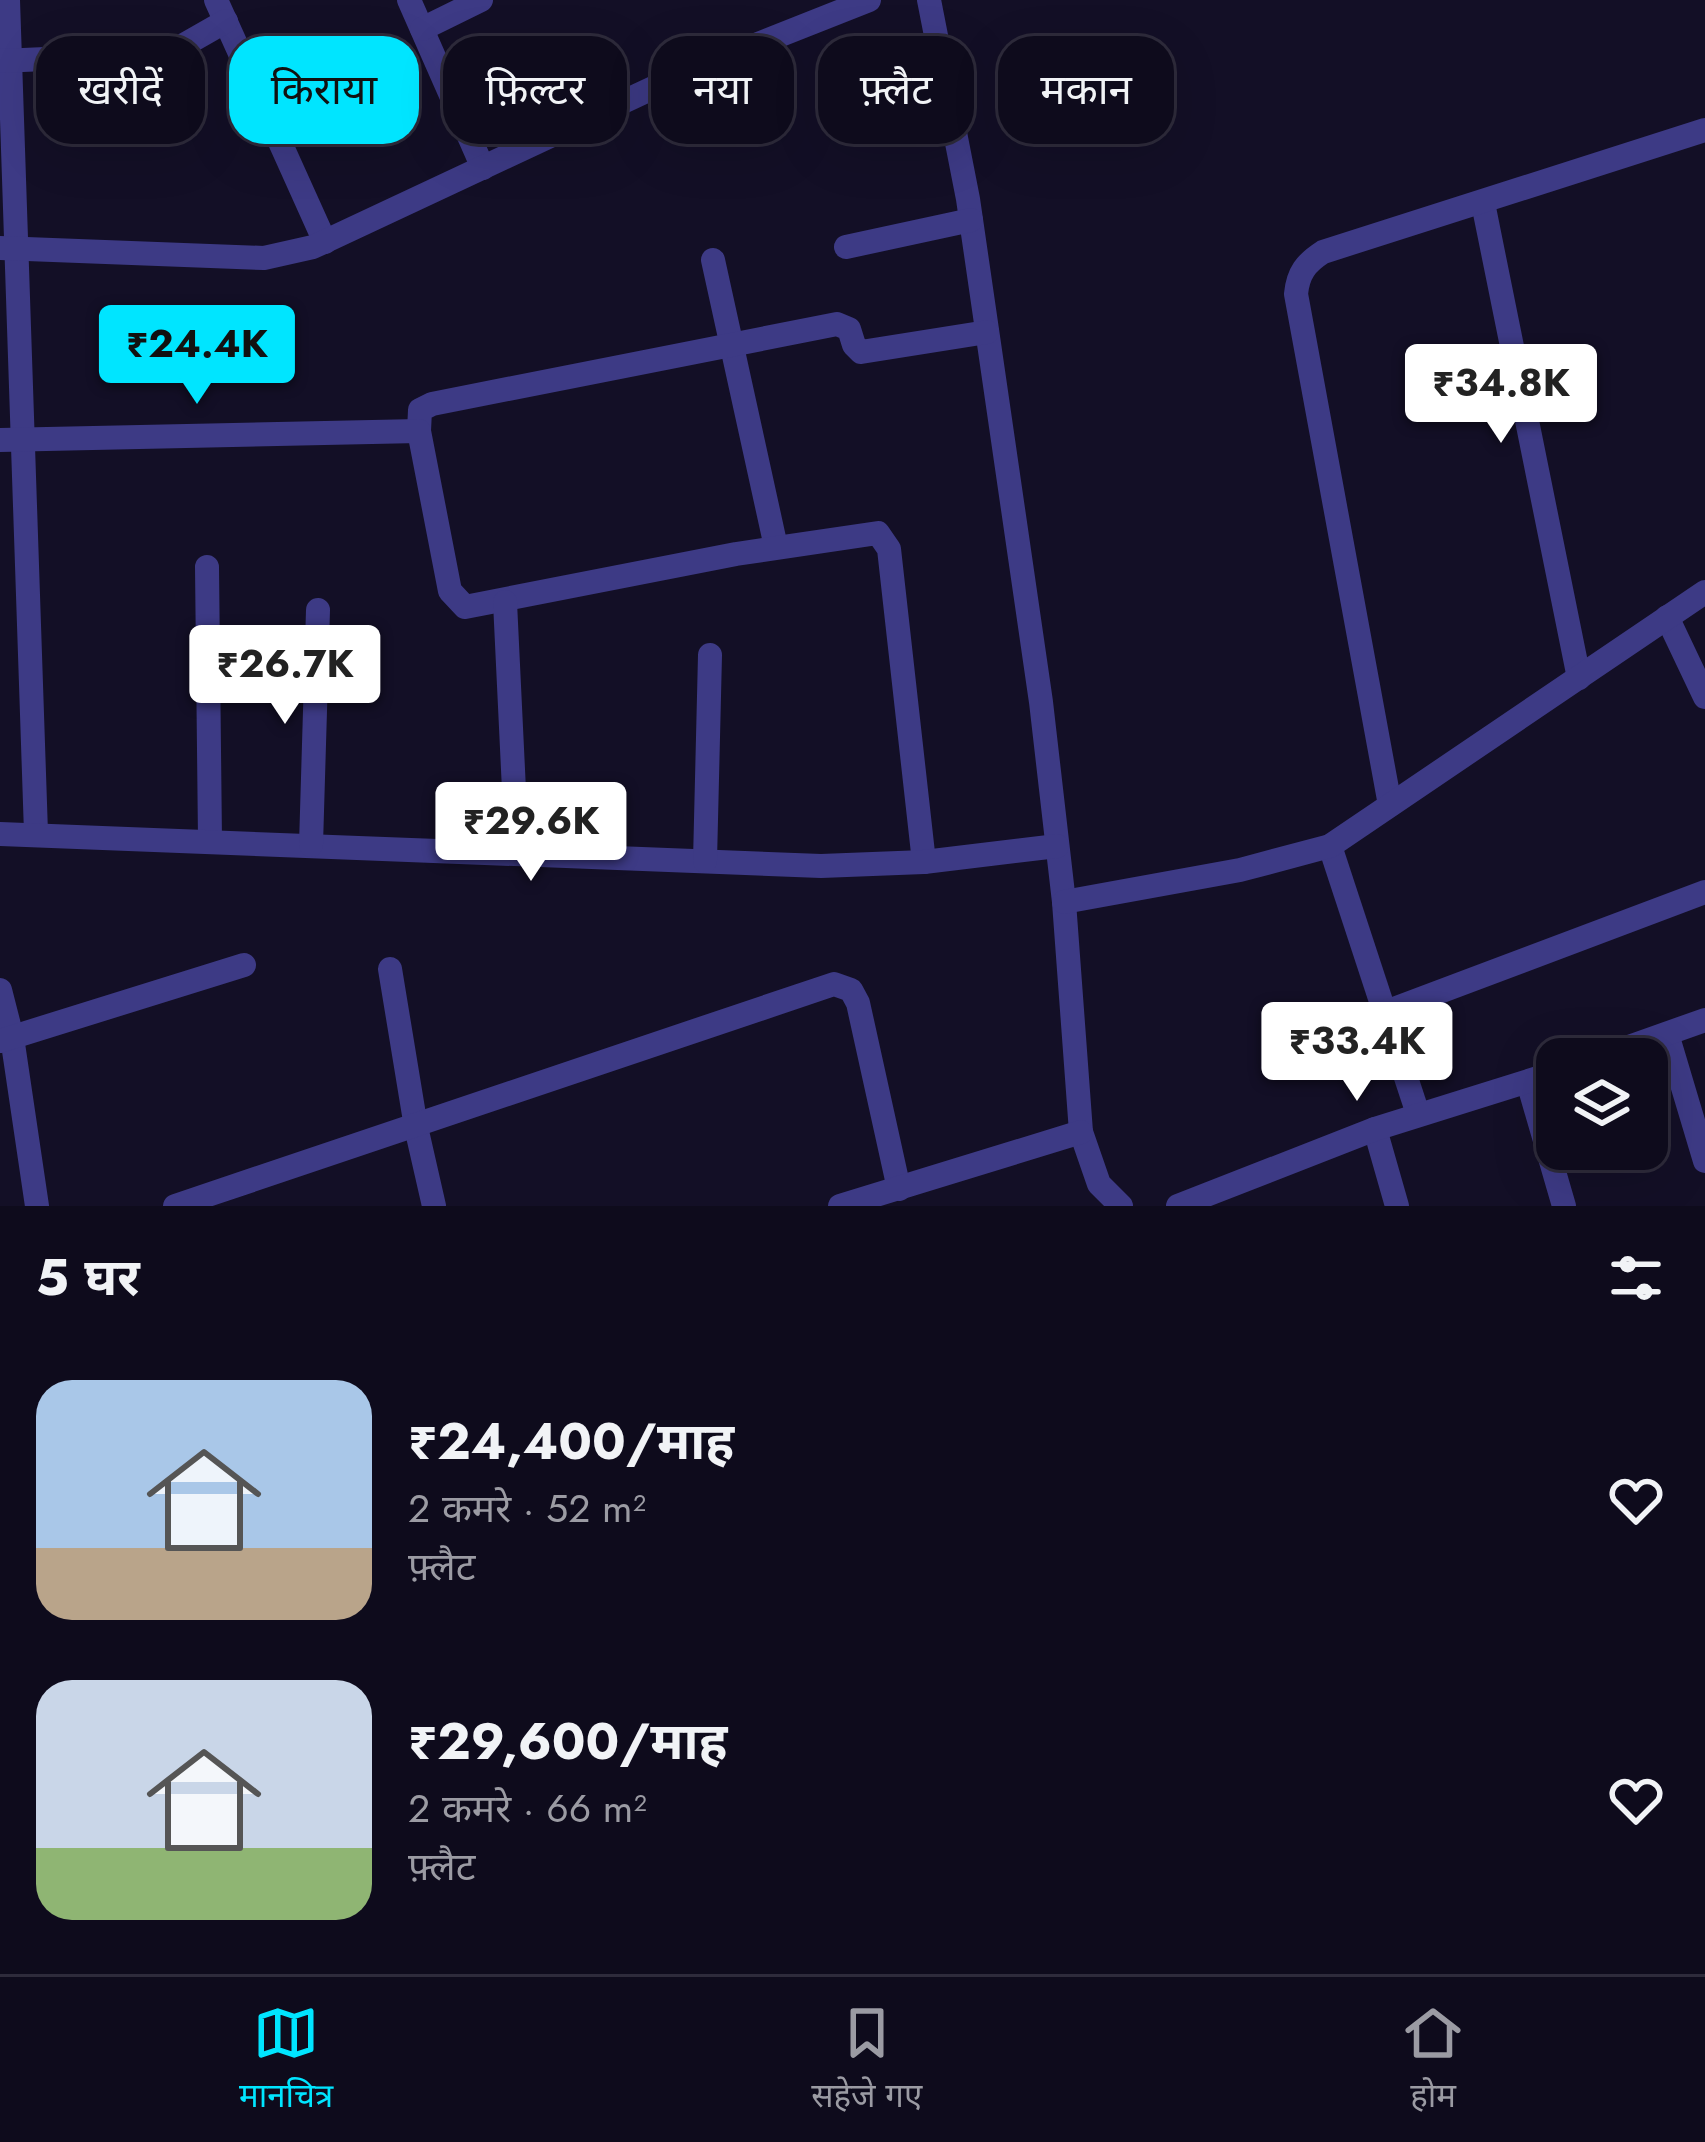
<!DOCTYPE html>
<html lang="hi">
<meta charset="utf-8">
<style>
body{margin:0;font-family:Jost,"Noto Sans Devanagari",sans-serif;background:#1c1929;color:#f1f3f6;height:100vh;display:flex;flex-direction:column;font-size:45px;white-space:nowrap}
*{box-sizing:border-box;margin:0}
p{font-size:39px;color:#9b9ba3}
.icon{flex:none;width:66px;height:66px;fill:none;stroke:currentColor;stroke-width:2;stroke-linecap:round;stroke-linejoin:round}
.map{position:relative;height:1206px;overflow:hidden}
.panel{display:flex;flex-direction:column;background:#0e0b1c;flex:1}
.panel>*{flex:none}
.banner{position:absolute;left:36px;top:36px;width:1635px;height:108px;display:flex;gap:24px}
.controls{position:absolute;left:1536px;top:1038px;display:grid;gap:24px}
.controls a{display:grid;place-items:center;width:132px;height:132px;border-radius:24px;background:#0e0b1c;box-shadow:0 12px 48px #0002,0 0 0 3px #2e2b3b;font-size:60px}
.price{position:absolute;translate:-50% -102px;padding:0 27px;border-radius:12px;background:#fff;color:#222;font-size:39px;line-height:78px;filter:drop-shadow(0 3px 6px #0008)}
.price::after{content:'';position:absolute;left:50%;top:72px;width:36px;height:27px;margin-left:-18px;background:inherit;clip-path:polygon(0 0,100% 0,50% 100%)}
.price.current{background:#00e5ff;color:#111}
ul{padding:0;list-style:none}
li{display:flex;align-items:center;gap:36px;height:300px;padding:0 36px}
li span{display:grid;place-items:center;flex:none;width:336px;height:240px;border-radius:36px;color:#555}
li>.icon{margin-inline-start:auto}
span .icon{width:144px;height:144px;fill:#fffc;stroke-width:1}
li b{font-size:51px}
h2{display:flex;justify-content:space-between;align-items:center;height:144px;padding:0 36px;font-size:51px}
.chip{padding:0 42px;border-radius:36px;background:#0e0b1c;box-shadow:0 12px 48px #0002,0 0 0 3px #2e2b3b;font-size:42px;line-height:108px}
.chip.current{background:#00e5ff;color:#111}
.dock{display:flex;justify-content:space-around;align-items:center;height:168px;border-top:3px solid #2e2b3b;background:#0e0b1c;font-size:33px;color:#9b9ba3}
.dock a{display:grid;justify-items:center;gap:6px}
.dock .current{color:#00e5ff}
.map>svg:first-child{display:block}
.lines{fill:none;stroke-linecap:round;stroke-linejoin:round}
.minor{stroke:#3d3a85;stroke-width:24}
</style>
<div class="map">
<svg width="1705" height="1206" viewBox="0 0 1705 1206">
<rect width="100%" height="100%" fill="#130f26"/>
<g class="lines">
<g class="minor">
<path d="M 8,0 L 36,833"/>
<path d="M 216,0 L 325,242"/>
<path d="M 409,0 L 483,168"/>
<path d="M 929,0 L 968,199 L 1041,702 L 1064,902 L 1081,1132 L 1099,1184 L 1121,1206"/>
<path d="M 422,29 L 481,0"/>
<path d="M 0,61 L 158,54 L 184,45 L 226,21"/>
<path d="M 1483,203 L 1579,678"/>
<path d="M 846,247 L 971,220"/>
<path d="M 0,248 L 264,258 L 313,247 L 685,73 L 869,0"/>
<path d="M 713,260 L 776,547"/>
<path d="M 419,431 L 420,410 L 432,404 L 837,324 L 849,329 L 854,345 L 861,352 L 987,332"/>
<path d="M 0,440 L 419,431 L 450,591 L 465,607 L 736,554 L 878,533 L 889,549 L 924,862"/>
<path d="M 207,567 L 210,840"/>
<path d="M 505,602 L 517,853"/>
<path d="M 1667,617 L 1705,697"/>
<path d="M 1390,805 L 1296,294 C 1298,273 1306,263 1323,252 L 1705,130"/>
<path d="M 0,834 L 821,866 L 924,862 L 1057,846"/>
<path d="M 311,845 L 318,610"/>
<path d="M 1330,846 L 1418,1114"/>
<path d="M 705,861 L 710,655"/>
<path d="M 1064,902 L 1240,870 L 1330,846 L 1705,592"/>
<path d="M 390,969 L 416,1127 L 434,1206"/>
<path d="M 0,990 L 12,1037 L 37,1206"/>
<path d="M 1386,1012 L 1705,892"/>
<path d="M 1667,1034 L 1705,1161"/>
<path d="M 0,1041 L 244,965"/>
<path d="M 1595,1059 L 1705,1020"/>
<path d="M 1528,1082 L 1564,1206"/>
<path d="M 1375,1129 L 1397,1206"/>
<path d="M 175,1206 L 834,984 L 851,990 L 858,1003 L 899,1189"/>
<path d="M 840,1206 L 1081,1132"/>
<path d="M 1178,1206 L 1375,1129 L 1557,1072"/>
</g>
</g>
</svg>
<div class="controls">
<a><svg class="icon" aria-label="layers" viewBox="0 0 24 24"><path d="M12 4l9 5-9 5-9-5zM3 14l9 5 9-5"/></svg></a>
</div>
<b class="price current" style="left:197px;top:407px">₹24.4K</b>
<b class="price" style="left:1501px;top:446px">₹34.8K</b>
<b class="price" style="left:285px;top:727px">₹26.7K</b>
<b class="price" style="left:531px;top:884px">₹29.6K</b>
<b class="price" style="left:1357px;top:1104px">₹33.4K</b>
<div class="banner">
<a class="chip">खरीदें</a>
<a class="chip current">किराया</a>
<a class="chip">फ़िल्टर</a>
<a class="chip">नया</a>
<a class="chip">फ़्लैट</a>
<a class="chip">मकान</a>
</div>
</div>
<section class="panel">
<h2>5 घर<svg class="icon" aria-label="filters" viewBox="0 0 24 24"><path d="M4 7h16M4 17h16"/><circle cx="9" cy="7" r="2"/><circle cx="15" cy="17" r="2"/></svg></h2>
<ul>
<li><span style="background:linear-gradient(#a9c7e8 70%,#b9a48a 0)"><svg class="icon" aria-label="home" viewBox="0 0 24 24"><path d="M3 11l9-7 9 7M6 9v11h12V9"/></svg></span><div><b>₹24,400/माह</b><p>2 कमरे · 52 m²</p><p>फ़्लैट</p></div><svg class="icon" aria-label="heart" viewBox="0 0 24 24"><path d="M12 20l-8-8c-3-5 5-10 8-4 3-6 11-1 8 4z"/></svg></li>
<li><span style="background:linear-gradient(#c9d6e8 70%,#8fb573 0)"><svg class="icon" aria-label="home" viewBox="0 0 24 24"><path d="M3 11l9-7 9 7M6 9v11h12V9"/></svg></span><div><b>₹29,600/माह</b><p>2 कमरे · 66 m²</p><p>फ़्लैट</p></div><svg class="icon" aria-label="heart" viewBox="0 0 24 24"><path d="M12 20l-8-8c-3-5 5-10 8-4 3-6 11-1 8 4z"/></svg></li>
</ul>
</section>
<nav class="dock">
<a class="current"><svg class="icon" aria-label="map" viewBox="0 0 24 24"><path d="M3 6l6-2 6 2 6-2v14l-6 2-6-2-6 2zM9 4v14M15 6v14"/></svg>मानचित्र</a>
<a><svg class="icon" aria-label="saved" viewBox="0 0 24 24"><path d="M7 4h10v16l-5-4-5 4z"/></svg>सहेजे गए</a>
<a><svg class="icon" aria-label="home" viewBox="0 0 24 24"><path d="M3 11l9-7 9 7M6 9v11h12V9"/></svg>होम</a>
</nav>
